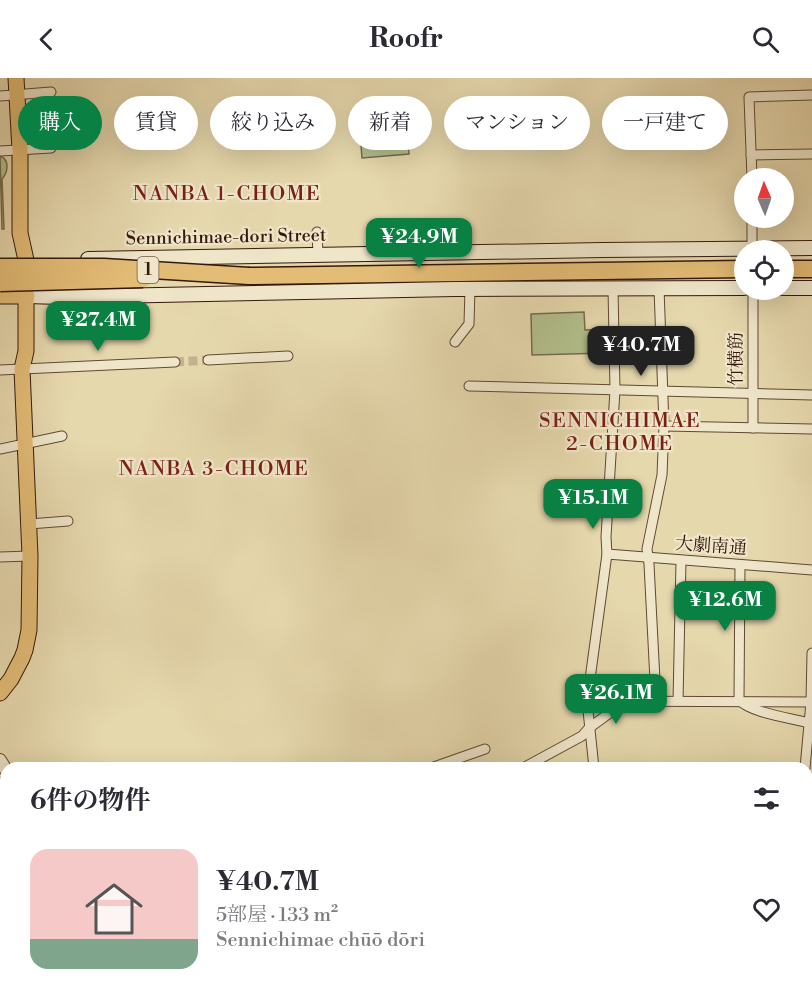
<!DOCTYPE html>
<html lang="ja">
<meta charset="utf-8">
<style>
body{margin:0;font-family:"Libre Bodoni","Noto Serif JP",serif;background:#f2f2f3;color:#2b2b33;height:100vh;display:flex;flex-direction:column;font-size:22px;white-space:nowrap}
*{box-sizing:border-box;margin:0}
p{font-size:20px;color:#7c7c81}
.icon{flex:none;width:33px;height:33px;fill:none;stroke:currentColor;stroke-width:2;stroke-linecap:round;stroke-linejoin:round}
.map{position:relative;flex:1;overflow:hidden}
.sheet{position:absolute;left:0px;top:684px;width:813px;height:236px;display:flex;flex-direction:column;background:#fff;border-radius:18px 18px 0 0;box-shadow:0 6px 24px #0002}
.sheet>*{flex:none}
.guide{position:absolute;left:18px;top:18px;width:777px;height:54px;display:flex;gap:12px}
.needle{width:39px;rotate:358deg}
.tools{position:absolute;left:734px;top:90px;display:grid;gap:12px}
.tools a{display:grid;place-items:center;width:60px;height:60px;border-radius:50%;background:#fff;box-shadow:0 6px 24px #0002;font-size:30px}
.price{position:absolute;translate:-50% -51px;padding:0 14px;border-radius:12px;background:#0b8043;color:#fff;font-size:20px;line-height:39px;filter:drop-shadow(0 2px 3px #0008)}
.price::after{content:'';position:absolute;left:50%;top:36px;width:18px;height:14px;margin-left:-9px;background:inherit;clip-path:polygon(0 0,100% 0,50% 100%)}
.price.selected{background:#222;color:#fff}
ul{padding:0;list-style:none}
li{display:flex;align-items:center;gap:18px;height:150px;padding:0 30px}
li span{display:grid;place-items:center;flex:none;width:168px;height:120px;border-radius:18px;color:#555}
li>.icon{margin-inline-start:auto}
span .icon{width:72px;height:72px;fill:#fffc;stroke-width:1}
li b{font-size:26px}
h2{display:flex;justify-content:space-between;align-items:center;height:72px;padding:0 30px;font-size:26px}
.tag{padding:0 21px;border-radius:27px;background:#fff;box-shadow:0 6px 24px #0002;font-size:21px;line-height:54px}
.tag.selected{background:#0b8043;color:#fff}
header{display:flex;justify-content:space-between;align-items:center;height:78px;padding:0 30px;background:#fff;font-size:27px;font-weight:800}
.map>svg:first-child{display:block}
.green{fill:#b2bf8c;stroke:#746c4c;stroke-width:1.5}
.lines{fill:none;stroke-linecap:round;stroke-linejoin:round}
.minor-tunnel{stroke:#c3b28d;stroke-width:9;stroke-dasharray:9 4.5;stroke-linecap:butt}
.minor-casing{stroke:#614834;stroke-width:11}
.tertiary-casing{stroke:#614834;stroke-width:14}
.secondary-casing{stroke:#35180c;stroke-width:16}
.primary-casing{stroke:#35180c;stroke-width:17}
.trunk-casing{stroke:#35180c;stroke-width:17}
.motorway-casing{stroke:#35180c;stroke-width:19}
.minor{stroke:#efe6ca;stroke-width:9}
.tertiary{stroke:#efe6ca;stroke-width:12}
.secondary{stroke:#efe6ca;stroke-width:14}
.primary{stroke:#e3bc76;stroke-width:15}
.trunk{stroke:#e3bc76;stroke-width:15}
.motorway{stroke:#e3bc76;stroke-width:16}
.rail{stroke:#35180c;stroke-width:3;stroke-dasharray:10 10;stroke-linecap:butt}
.motorway-bridge-casing{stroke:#35180c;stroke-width:19;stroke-linecap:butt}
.motorway-bridge{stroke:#e3bc76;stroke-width:16}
.labels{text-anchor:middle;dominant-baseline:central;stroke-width:4.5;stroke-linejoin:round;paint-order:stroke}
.shield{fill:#efe6ca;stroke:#6d5645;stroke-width:1.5}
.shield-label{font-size:16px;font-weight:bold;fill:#35180c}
.street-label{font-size:18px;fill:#35180c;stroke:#efe6ca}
.neighbourhood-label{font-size:20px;letter-spacing:1.5px;fill:#7a1f14;stroke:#efe6ca}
</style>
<header><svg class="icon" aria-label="back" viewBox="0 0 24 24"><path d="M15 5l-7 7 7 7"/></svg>Roofr<svg class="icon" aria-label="search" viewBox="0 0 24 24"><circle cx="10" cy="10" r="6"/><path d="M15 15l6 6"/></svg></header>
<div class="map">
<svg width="812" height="919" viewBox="0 0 812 919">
<rect width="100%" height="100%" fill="#e6d8ad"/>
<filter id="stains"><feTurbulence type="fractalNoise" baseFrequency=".00333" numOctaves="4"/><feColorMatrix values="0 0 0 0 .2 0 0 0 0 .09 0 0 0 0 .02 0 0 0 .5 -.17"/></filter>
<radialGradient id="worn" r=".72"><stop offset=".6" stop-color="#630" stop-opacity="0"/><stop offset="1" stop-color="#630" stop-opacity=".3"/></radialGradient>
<g class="green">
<path d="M 408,62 L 409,76 L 362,80 L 361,67 Z"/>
<path d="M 0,78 C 10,82 8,94 2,101 L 4,151 L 2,151 Z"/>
<path d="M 584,234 L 585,252 L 606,251 L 606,275 L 532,277 L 531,236 Z"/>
</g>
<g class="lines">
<path class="minor-tunnel" d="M 175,284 L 208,282"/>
<defs>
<g id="minor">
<path d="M 0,18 L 51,14"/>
<path d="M 0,73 L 51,70"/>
<path d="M 751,77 L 812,76"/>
<path d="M 752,100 L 749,19 L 812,17"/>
<path d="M 317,154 L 318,176"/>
<path d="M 752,171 L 752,140"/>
<path d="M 455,264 L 469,246 L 470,211"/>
<path d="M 208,282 L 288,278"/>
<path d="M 0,292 L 175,284"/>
<path d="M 469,308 L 812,317"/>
<path d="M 664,348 L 812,351"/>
<path d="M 753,350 L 753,212"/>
<path d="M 0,371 L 62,358"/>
<path d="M 29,446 L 68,443"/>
<path d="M 607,476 L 812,492"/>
<path d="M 0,479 L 30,478"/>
<path d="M 740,487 L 739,622 C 751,635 791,640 809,645"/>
<path d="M 656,622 L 649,486 L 647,471 L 662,397 L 664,348 L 659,210"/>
<path d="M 587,623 L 812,624"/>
<path d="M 678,623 L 681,483"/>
<path d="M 431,690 L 485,671"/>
<path d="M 523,690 L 582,658 L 589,650 L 626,623"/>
<path d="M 594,690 L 587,623 L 607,476 L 606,459 L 615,312 L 613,210"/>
<path d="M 805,690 L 811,624 L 812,575"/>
<path d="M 807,726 L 812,726"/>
<path d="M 0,760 L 6,769"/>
<path d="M 0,822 L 6,821"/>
<path d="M 95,914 L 98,919"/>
<path d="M 450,914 L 451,919"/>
<path d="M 609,914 L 609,919"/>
<path d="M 16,919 L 16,914"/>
</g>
<g id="tertiary">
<path d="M 0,682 L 6,692"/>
<path d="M 807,909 L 812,909"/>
<path d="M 140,914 L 143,919"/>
<path d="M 425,919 L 442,914"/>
<path d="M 768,919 L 769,914"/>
</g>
<g id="secondary">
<path d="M 88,181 L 602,172 L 812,170"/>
<path d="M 783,210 L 812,210"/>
<path d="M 27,218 L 60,219 L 455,211 L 744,210"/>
</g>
<path id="primary" d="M 0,218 L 27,218"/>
<path id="trunk" d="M 0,615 L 11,601 L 22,580 L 25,572 L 29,552 L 30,478 L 22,291 L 26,273 L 26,182 L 20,155 L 20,72 L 16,0"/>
<g id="motorway">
<path d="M 783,191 L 812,191"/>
<path d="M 249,198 L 744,191"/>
<path d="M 0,708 L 6,717"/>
<path d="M 124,914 L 127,919"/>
</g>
</defs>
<use href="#minor" class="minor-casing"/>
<use href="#tertiary" class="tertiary-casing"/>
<use href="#secondary" class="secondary-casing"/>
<use href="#primary" class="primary-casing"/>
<use href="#trunk" class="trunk-casing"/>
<use href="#motorway" class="motorway-casing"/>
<use href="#minor" class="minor"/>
<use href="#tertiary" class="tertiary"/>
<use href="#secondary" class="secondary"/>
<use href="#primary" class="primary"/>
<use href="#trunk" class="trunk"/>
<use href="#motorway" class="motorway"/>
<g class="rail">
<path d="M 284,914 L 288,919"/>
<path d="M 298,914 L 302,919"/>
<path d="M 330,914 L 333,919"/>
<path d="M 344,914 L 348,919"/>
</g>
<defs>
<g id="motorway-bridge">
<path d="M 0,189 L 104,189 L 249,198"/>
<path d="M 0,205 L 143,201"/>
</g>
</defs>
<use href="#motorway-bridge" class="motorway-bridge-casing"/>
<use href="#motorway-bridge" class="motorway-bridge"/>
</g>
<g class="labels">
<rect class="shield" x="137.5" y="179" width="21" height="26" rx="4.5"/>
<g class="shield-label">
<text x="148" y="192">1</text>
</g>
<g class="street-label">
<text transform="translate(226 159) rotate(-1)">Sennichimae-dori Street</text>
<text transform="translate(736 281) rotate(-90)">竹横筋</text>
<text transform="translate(711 468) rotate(4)">大劇南通</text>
</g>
<g class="neighbourhood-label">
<text x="227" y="116">NANBA 1-CHOME</text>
<text x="620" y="343">SENNICHIMAE<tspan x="620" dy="23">2-CHOME</tspan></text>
<text x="214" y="391">NANBA 3-CHOME</text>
</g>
</g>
<rect width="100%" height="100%" filter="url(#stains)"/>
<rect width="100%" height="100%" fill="url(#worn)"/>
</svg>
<div class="tools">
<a><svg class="needle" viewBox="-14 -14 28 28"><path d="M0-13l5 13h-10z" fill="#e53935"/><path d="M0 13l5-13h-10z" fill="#7c7c81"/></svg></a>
<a><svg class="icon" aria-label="locate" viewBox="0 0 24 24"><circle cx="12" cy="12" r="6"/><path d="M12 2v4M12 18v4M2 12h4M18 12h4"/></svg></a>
</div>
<b class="price" style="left:419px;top:191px">¥24.9M</b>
<b class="price" style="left:98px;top:274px">¥27.4M</b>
<b class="price selected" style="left:641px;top:299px">¥40.7M</b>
<b class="price" style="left:593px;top:452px">¥15.1M</b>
<b class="price" style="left:725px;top:554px">¥12.6M</b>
<b class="price" style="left:616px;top:647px">¥26.1M</b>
<div class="guide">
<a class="tag selected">購入</a>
<a class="tag">賃貸</a>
<a class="tag">絞り込み</a>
<a class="tag">新着</a>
<a class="tag">マンション</a>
<a class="tag">一戸建て</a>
</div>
<section class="sheet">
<h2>6件の物件<svg class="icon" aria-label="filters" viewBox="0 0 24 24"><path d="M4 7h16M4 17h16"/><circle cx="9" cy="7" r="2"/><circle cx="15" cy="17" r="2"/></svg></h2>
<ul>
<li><span style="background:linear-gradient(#f6c9c9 75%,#7fa58c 0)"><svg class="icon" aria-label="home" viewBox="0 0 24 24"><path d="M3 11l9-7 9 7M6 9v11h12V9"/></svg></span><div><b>¥40.7M</b><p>5部屋 · 133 m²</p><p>Sennichimae chūō dōri</p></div><svg class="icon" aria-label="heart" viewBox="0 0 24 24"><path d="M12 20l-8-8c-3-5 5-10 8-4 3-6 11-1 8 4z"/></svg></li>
</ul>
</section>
</div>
